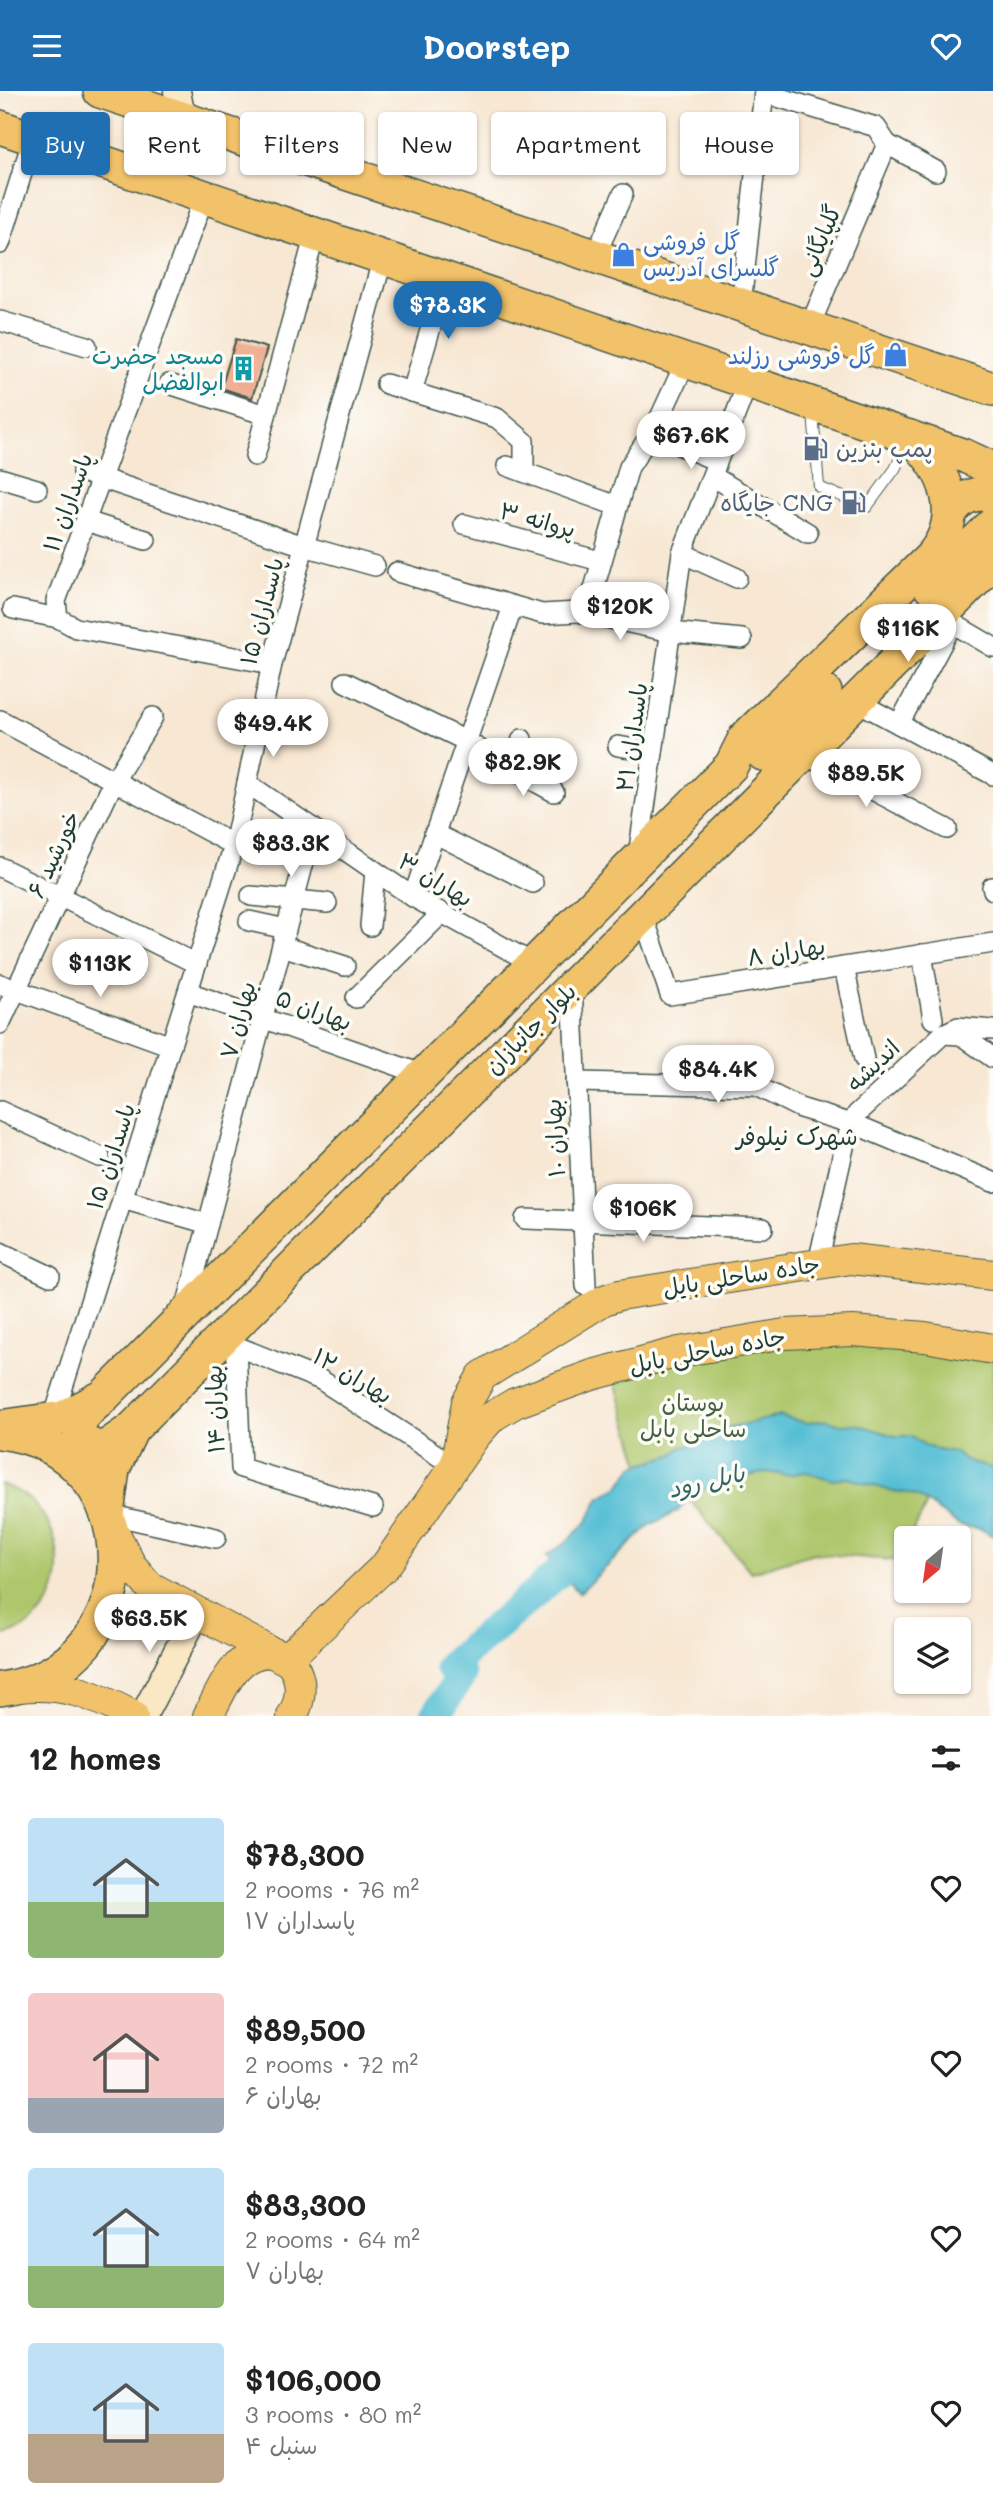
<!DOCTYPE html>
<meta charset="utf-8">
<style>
body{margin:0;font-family:Mali,"Playpen Sans Arabic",sans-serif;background:#f6f6f6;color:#222;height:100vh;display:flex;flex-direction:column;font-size:26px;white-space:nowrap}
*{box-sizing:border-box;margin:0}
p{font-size:23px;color:#767676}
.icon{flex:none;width:38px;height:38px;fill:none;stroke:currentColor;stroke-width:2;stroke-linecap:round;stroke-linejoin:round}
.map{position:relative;height:1625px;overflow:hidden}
.sheet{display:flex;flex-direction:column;background:#fff;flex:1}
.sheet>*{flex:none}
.banner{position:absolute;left:21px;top:21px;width:952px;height:63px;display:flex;gap:14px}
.needle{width:46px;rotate:209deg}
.controls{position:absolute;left:894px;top:1435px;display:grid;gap:14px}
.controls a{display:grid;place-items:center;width:77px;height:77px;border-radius:7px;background:#fff;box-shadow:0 2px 5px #0004;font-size:35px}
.price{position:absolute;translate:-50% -60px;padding:0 16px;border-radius:24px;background:#fff;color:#222;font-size:23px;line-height:46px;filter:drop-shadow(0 2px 4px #0008)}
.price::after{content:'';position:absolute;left:50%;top:42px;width:21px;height:16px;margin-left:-10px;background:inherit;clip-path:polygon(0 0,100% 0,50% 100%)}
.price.current{background:#1f6fb2;color:#fff}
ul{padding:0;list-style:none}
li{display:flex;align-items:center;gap:21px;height:175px;padding:0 28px}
li span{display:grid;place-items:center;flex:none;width:196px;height:140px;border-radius:7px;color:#555}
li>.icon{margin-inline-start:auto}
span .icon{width:84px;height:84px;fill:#fffc;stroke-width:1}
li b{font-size:30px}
h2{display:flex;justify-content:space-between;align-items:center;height:84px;padding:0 28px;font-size:30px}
.pill{padding:0 24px;border-radius:7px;background:#fff;box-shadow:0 2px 5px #0004;font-size:24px;line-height:63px}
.pill.current{background:#1f6fb2;color:#fff}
header{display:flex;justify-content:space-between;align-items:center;height:91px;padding:0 28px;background:#1f6fb2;color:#fff;font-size:32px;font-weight:700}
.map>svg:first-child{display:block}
.green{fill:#afc76c;stroke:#678250;stroke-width:2}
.water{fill:#57bfd4;stroke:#3b7e84;stroke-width:2}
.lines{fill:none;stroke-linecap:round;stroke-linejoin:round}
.river{stroke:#57bfd4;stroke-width:30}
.building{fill:#eda585}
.lane-casing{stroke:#3f564c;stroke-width:12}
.street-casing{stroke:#3f564c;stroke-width:22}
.secondary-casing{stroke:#3f564c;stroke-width:29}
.primary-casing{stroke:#3f564c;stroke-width:32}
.highway-casing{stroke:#3f564c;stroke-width:36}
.lane{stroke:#fff;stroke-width:10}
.street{stroke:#fff;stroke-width:19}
.secondary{stroke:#fae7c3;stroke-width:26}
.primary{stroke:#f2c26a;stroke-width:30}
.highway{stroke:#f2c26a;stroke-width:33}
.labels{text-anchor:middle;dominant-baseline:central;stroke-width:7;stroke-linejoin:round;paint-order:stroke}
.street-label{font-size:23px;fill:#1f3d34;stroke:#fdfcf7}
.shop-label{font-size:23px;fill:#366cbe;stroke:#fdfcf7;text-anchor:start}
.culture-label{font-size:23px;fill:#0d838f;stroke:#fdfcf7;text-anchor:end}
.service-label{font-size:23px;fill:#4e5e75;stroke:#fdfcf7;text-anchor:start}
.park-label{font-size:23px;fill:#436042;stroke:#fdfcf7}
.neighbourhood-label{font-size:24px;fill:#1f3d34;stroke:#fdfcf7}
.water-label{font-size:24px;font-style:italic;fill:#306464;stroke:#fdfcf7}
</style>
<header><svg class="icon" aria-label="menu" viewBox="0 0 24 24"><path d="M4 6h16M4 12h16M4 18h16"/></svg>Doorstep<svg class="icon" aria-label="heart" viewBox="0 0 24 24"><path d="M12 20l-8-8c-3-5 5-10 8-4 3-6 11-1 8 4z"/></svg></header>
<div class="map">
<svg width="993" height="1625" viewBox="0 0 993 1625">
<rect width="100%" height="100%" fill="#fdfcf7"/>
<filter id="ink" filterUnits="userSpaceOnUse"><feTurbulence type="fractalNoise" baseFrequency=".0143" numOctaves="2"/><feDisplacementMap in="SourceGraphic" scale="14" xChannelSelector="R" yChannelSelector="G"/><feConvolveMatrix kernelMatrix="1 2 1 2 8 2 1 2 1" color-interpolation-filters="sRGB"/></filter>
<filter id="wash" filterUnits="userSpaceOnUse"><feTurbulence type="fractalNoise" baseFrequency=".00686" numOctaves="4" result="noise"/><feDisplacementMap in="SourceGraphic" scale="28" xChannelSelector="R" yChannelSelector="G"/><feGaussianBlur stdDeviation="1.57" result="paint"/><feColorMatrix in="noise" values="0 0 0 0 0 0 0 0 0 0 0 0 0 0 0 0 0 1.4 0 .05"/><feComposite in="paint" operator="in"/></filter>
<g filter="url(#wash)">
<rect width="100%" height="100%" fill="#f7e7d3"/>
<g class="green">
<path d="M 785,1244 L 993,1258 L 993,1410 L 940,1386 L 910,1447 L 906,1447 L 899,1470 L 814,1462 L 751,1481 L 676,1393 L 649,1403 L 611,1278 Z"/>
<path d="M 0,1393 C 75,1415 80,1530 0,1545 Z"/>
</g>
<path class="water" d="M 780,1325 L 806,1332 L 826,1329 L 841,1334 L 856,1333 L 895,1345 L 910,1345 L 928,1356 L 953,1361 L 971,1372 L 992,1377 L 993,1445 L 981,1438 L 958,1434 L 921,1407 L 904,1401 L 894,1401 L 848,1387 L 833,1389 L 806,1381 L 786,1384 L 765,1381 L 714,1394 L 690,1405 L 678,1420 L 650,1434 L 579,1502 L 546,1465 L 564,1453 L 586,1432 L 600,1406 L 618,1396 L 634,1375 L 672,1364 L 682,1356 L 695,1354 L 722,1338 Z"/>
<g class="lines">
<path class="river" d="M 435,1625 L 461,1585 L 449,1576 L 590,1455"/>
</g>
<g id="blocks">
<path class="building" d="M 236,248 L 267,257 L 252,307 L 221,297 Z"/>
</g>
</g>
<g filter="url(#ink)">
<use href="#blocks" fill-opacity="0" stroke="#3f564c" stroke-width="2"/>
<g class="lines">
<defs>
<path id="lane" d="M 813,321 L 819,396 L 867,416 L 895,378 L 908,351"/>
<g id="street">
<path d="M 764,2 L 876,36 L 887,53 L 809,237"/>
<path d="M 887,53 L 936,80"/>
<path d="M 204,106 L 56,510 L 58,527 L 76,537 L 272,573"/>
<path d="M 0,153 L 33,47"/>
<path d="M 595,165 L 623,103"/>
<path d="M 741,214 L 764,0"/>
<path d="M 0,230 L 87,255"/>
<path d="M 169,293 L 266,324"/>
<path d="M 386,293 L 497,327 L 524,350 L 524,381"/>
<path d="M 412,301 L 445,188"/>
<path d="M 679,354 L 717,370"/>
<path d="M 255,365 L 315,143"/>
<path d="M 507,375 L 617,415"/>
<path d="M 82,381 L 304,455 L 375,475"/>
<path d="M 712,385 L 808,442"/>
<path d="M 0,387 L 37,398"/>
<path d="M 86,430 L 146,449"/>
<path d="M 464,433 L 600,470"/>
<path d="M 682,462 L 737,487"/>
<path d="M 397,481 L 542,523 L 578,521 L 591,508 L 629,376 L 656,335 L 686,270"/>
<path d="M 13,518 L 58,527"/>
<path d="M 578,521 L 671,541 L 742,548"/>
<path d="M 942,526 L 993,556"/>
<path d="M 345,591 L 466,650 L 512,678 L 522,648"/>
<path d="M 856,610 L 993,684"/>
<path d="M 0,629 L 234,754"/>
<path d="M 899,633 L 953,532"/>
<path d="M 618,655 L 653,661"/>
<path d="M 804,663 L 947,738"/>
<path d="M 512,678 L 554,701"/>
<path d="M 247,692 L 413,806 L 534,873"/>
<path d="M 434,742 L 533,792"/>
<path d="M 638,765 L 682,462 L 748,291"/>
<path d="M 0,776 L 197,873"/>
<path d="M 992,796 L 993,799"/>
<path d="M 251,805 L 327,812"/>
<path d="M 413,806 L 513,515"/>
<path d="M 643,824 L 670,904 L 993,852"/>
<path d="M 249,830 L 286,838"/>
<path d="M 370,835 L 375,780"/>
<path d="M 282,855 L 345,875"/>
<path d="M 922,863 L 933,928"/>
<path d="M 844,876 L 864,968"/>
<path d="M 0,893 L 171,955"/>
<path d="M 572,896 L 586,1195"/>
<path d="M 188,901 L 424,984"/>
<path d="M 356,907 L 442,822"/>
<path d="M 0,933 L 114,690 L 153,626"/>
<path d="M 993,939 L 958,936 L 943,943 L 961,944 L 993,967"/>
<path d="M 576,991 L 756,995 L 800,1017 L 859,1035 L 993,1091"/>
<path d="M 0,1020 L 100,1066"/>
<path d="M 122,1108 L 208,1133"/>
<path d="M 525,1128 L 763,1137"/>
<path d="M 0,1161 L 50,1185"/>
<path d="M 818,1172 L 845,1052 L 857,1023 L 943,943"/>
<path d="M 186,1216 L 313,737"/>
<path d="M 221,1249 L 321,1289 L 454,1375"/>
<path d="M 236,1256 L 241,1377 L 373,1416"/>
<path d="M 53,1328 L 234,754 L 272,573 L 383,166"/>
<path d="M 107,1423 L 216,1447"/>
</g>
<g id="secondary">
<path d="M 177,0 L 180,16 L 187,29"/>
<path d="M 143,1625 L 197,1522"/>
</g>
<g id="primary">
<path d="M 457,1365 L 467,1311 L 482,1285 L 604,1209 L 619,1204 L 851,1168 L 993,1184"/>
<path d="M 113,1439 L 131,1474 L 149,1495 L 286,1569 L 386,1474 L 475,1345 L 493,1325 L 515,1312 L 592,1284 L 679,1261 L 785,1243 L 853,1240 L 925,1246 L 993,1258"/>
<path d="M 19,1596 C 64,1591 94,1604 133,1625"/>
<path d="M 208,1625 C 218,1607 229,1577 248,1567 C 286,1546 314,1589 292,1625"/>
</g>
<g id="highway">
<path d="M 100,0 L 993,298"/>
<path d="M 0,36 L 965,365 L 993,378"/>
<path d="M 951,421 C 961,406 975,400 993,405"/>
<path d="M 930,496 L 993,433"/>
<path d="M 763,663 L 825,601"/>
<path d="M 100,1309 C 86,1321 71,1332 84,1352 L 103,1358 L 132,1338"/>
<path d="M 0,1336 L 63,1327 L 104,1305 L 731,675 L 745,647 L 930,467 C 966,427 947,378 910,346"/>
<path d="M 107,1423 L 113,1378 L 132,1338 L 993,472"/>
<path d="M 0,1598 C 153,1578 152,1358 0,1341"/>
</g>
</defs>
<use href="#lane" class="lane-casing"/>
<use href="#street" class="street-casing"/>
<use href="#secondary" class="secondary-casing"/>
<use href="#primary" class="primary-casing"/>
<use href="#highway" class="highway-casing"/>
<use href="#lane" class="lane"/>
<use href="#street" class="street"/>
<use href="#secondary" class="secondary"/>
<use href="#primary" class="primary"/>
<use href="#highway" class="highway"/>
</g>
</g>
<defs>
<symbol id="shop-bare" viewBox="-9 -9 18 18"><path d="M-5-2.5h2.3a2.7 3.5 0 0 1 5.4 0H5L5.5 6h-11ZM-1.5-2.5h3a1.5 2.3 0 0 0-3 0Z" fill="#3f7fe0" stroke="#fdfcf7" stroke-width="2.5" paint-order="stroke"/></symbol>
<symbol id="building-bare" viewBox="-9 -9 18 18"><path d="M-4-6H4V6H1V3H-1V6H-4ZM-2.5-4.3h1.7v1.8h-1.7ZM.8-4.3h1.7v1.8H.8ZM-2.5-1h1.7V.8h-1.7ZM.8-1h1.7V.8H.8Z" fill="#0f9aa8" stroke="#fdfcf7" stroke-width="2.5" paint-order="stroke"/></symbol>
<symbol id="fuel-bare" viewBox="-9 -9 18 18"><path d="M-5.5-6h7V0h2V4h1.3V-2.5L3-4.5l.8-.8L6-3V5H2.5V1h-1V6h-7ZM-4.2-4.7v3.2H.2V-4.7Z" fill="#5c6f8a" stroke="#fdfcf7" stroke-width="2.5" paint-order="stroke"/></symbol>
</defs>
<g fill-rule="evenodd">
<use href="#shop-bare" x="606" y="146" width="35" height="35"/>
<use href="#shop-bare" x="878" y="246" width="35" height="35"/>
<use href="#building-bare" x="226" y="260" width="35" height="35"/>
<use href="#fuel-bare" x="798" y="340" width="35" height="35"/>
<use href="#fuel-bare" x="836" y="394" width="35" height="35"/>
</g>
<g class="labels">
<g class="street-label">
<text transform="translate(819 149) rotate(-67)">گلپایگانی</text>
<text transform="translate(67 411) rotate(-70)">پاسداران ١١</text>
<text transform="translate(538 428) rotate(15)">پروانه ۳</text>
<text transform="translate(261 520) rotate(-75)">پاسداران ۱۵</text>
<text transform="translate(631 646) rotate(-82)">پاسداران ۲۱</text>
<text transform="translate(53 763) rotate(-65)">خورشید ۶</text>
<text transform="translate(436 788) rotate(31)">بهاران ۳</text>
<text transform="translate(786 860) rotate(-9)">بهاران ۸</text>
<text transform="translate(314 918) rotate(20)">بهاران ۵</text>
<text transform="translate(237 929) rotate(-75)">بهاران ۷</text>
<text transform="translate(530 937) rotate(-45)">بلوار جانبازان</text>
<text transform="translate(872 974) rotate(-43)">اندیشه</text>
<text transform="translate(554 1047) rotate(-93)">بهاران ۱۰</text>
<text transform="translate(110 1065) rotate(-72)">پاسداران ۱۵</text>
<text transform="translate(741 1184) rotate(-9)">جاده ساحلی بایل</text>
<text transform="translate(707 1259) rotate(-11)">جاده ساحلی بابل</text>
<text transform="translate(353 1284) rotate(30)">بهاران ۱۲</text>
<text transform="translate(214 1318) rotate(-92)">بهاران ۱۴</text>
</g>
<g class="shop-label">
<text x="643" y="150">گل فروشی<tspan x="643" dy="26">گلسرای آدریس</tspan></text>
<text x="875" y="264" text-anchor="end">گل فروشی رزلند</text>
</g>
<g class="culture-label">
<text x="224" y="264">مسجد حضرت<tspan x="224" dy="26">ابوالفضل</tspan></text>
</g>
<g class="service-label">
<text x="836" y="357">پمپ بنزین</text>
<text x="833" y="411" text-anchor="end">جایگاه CNG</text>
</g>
<g class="park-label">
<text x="693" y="1311">بوستان<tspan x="693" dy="26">ساحلی بابل</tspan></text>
</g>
<g class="neighbourhood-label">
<text x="797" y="1044">شهرک نیلوفر</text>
</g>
<g class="water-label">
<text transform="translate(706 1389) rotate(-13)">بابل رود</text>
</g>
</g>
</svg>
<div class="controls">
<a><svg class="needle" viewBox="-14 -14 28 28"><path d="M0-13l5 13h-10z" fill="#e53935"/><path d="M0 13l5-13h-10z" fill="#767676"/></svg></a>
<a><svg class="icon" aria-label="layers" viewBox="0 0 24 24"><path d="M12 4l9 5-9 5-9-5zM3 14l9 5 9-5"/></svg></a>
</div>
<b class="price current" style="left:448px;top:250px">$78.3K</b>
<b class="price" style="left:691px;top:380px">$67.6K</b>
<b class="price" style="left:620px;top:551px">$120K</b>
<b class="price" style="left:908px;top:573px">$116K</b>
<b class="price" style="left:273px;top:668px">$49.4K</b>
<b class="price" style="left:523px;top:707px">$82.9K</b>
<b class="price" style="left:866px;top:718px">$89.5K</b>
<b class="price" style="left:291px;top:788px">$83.3K</b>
<b class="price" style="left:100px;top:908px">$113K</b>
<b class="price" style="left:718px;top:1014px">$84.4K</b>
<b class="price" style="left:643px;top:1153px">$106K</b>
<b class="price" style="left:149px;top:1563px">$63.5K</b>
<div class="banner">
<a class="pill current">Buy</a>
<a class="pill">Rent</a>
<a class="pill">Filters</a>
<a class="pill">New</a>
<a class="pill">Apartment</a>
<a class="pill">House</a>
</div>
</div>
<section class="sheet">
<h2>12 homes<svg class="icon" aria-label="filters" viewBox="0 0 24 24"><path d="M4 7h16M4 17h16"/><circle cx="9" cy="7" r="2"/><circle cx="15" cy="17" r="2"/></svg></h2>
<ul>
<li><span style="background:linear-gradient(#bfe0f5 60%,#8fb573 0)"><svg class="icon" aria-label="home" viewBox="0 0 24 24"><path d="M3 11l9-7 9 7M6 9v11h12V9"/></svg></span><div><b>$78,300</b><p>2 rooms · 76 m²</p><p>پاسداران ۱۷</p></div><svg class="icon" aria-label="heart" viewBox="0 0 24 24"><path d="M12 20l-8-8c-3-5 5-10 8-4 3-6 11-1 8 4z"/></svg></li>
<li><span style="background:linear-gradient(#f6c9c9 75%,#9aa5b1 0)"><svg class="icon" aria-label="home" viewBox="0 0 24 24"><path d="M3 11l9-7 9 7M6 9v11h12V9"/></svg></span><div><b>$89,500</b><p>2 rooms · 72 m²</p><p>بهاران ۶</p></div><svg class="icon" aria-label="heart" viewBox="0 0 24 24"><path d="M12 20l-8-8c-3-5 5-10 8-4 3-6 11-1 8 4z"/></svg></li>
<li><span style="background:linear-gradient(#bfe0f5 70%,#8fb573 0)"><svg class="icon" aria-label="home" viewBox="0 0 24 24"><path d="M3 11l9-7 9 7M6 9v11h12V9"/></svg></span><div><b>$83,300</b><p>2 rooms · 64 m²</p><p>بهاران ۷</p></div><svg class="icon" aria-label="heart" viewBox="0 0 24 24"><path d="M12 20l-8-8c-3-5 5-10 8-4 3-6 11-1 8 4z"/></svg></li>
<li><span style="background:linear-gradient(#bfe0f5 65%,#b9a48a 0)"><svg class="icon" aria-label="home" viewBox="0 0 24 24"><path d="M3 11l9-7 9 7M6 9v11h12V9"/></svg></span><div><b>$106,000</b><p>3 rooms · 80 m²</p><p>سنبل ۴</p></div><svg class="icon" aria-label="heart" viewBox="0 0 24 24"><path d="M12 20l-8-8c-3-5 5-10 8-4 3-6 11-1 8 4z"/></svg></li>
</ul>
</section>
